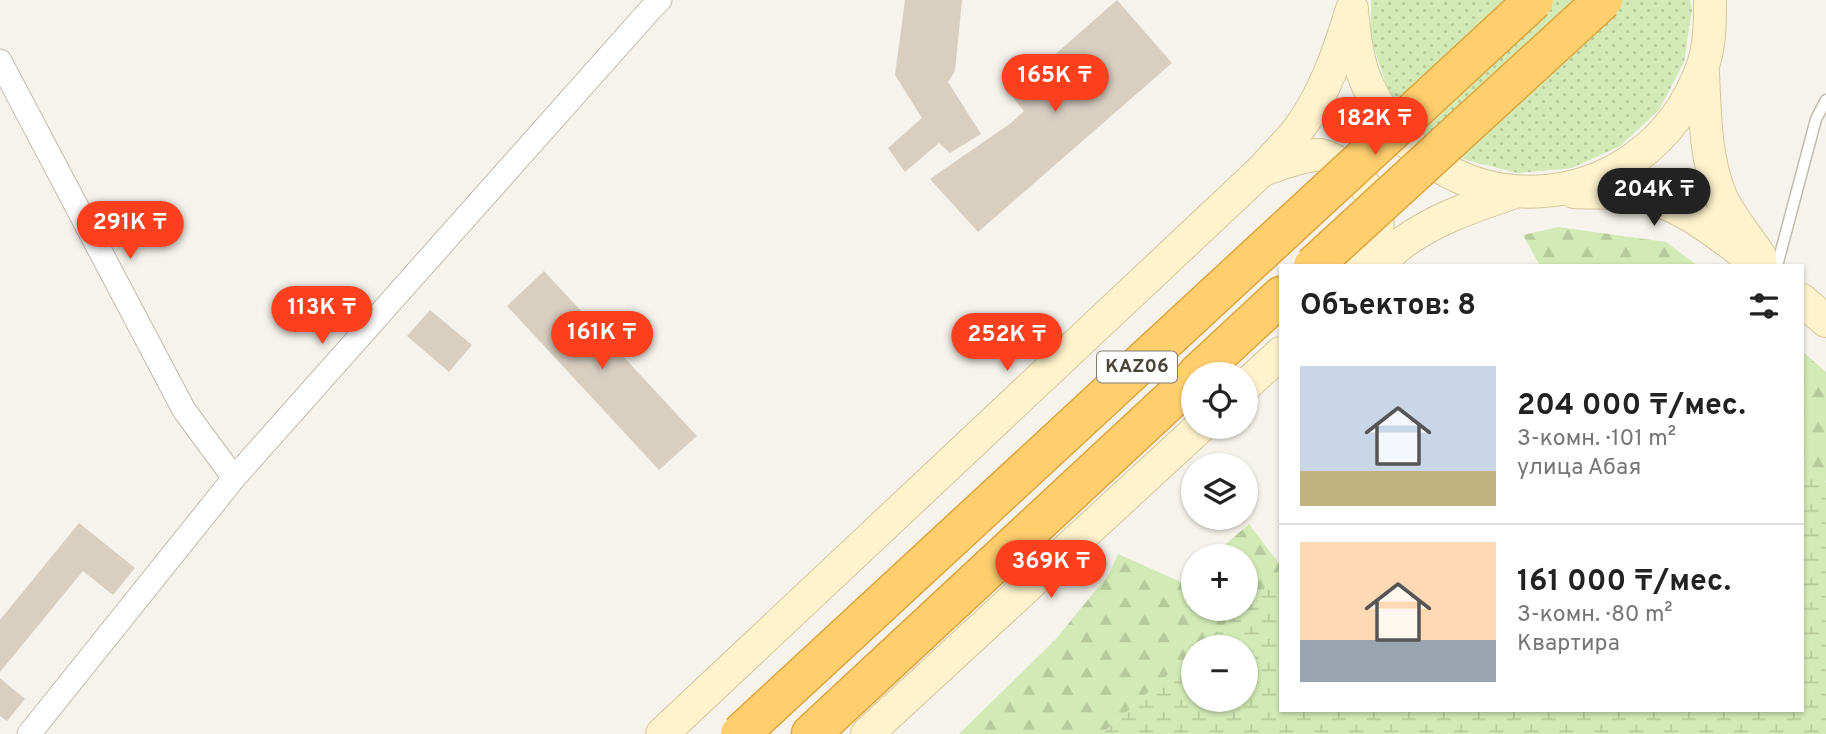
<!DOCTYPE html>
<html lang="ru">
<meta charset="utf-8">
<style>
body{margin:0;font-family:Overpass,sans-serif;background:#f6f6f6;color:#222;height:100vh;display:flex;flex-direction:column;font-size:26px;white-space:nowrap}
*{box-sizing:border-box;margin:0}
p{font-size:23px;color:#767676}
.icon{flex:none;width:38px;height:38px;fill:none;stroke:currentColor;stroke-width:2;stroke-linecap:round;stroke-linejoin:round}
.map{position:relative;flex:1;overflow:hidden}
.details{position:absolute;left:1279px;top:264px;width:525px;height:448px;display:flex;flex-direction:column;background:#fff;border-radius:0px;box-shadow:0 2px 5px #0004}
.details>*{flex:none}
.controls{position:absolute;left:1181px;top:362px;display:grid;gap:14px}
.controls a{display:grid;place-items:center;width:77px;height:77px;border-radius:50%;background:#fff;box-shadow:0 2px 5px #0004;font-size:35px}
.price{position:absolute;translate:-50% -60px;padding:0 16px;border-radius:24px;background:#fc3f1d;color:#fff;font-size:23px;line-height:46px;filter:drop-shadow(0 2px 4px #0008)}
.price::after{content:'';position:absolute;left:50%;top:42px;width:21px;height:16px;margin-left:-10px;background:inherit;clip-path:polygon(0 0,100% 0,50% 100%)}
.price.on{background:#222;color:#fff}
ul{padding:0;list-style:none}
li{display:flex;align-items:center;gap:21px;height:175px;padding:0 21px}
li+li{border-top:2px solid #e0e0e0}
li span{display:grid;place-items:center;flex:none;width:196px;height:140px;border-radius:0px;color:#555}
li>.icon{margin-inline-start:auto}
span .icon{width:84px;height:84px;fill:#fffc;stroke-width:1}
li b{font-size:30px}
h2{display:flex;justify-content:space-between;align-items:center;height:84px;padding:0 21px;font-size:30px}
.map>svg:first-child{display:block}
.grass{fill:url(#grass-dots)}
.forest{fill:url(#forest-firs)}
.wetland{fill:url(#wetland-marsh)}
.building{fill:#d8cfc1}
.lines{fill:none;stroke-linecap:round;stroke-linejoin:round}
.lane-casing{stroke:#c2bbae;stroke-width:13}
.street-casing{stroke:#c2bbae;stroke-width:25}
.secondary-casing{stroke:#d6c79b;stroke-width:34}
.highway-casing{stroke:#e0a43c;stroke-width:41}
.lane{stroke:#fff;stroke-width:10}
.street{stroke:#fff;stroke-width:23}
.secondary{stroke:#fff3cd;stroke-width:32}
.highway{stroke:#ffcf6e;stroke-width:38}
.highway-bridge-casing{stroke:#e0a43c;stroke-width:41;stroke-linecap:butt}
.highway-bridge{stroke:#ffcf6e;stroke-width:38}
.labels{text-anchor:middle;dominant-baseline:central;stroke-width:6;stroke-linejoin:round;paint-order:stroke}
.shield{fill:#fff;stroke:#817c74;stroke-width:2}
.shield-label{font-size:19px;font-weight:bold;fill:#4b4439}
</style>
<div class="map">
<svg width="1826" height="734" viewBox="0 0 1826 734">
<defs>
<pattern id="grass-dots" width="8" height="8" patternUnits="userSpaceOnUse" patternTransform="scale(1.75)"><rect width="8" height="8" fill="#d2eab5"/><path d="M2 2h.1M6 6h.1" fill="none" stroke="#b6ca9c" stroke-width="1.8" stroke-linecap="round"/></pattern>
<pattern id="forest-firs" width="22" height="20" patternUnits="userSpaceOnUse" patternTransform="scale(1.75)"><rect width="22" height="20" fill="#d2eab5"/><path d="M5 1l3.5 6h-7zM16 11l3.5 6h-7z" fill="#b6ca9c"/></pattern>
<pattern id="wetland-marsh" width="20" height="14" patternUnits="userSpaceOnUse" patternTransform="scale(1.75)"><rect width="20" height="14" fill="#d2eab5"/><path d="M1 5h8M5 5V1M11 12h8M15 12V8" fill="none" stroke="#b6ca9c"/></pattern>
</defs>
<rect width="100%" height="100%" fill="#f6f3ec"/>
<path class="grass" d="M 1371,0 L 1690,0 L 1692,9 L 1684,62 L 1659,110 L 1620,146 L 1572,168 L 1518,173 L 1466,160 L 1421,132 L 1388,90 L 1371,39 Z"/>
<g class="forest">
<path d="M 1558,227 L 1666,242 L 1698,266 L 1540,266 L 1523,235 Z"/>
<path d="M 1802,351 L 1826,372 L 1826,482 L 1803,460 Z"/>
<path d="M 1249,524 L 1281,566 L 1281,574 L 1246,605 L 1246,556 L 1212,556 Z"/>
<path d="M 1118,554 L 1183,583 L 1193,574 L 1194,609 L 1242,609 L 1199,647 L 1194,648 L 1193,652 L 1102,734 L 959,734 L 1055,640 L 1109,574 Z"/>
</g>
<path class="wetland" d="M 1803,460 L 1826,482 L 1826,734 L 1102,734 L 1193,652 L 1194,700 L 1246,700 L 1246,648 L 1199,647 L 1242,609 L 1246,609 L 1246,605 L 1281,574 L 1281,710 L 1802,710 Z"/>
<g class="building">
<path d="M 905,0 L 962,0 L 955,71 L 948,82 L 981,134 L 950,153 L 939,143 L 905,172 L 888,148 L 922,118 L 895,75 Z"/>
<path d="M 1117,0 L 1172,63 L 978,232 L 930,179 L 1011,123 L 1024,111 L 1010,94 Z"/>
<path d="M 544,271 L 697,436 L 659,470 L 507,306 Z"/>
<path d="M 430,310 L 472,345 L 449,372 L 407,336 Z"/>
<path d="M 79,523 L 135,568 L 113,595 L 83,571 L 0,672 L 0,620 Z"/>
<path d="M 0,678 L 25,699 L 7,721 L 0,716 Z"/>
</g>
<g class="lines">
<defs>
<path id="lane" d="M 1777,266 L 1816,119 L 1826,100"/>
<g id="street">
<path d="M 0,61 L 184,410 L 234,478"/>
<path d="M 29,734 L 234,478 L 650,10 L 660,0"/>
</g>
<g id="secondary">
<path d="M 1353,19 C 1355,42 1358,65 1368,86 C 1439,236 1645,223 1702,68 C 1710,47 1710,23 1710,0"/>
<path d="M 1703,73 C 1705,115 1705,158 1721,197 C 1731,218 1747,237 1760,256"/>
<path d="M 1263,170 C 1277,165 1305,154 1320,155 C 1331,157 1341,164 1349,170 C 1371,187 1382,209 1376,236 C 1373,246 1366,257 1362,266"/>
<path d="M 1574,192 C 1593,193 1614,192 1634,195 C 1681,200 1723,239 1761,266"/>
<path d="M 1376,266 C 1385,259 1393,250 1401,244 C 1434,219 1474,206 1512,193"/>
<path d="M 1802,300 L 1826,321"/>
<path d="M 1246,385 L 1281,353"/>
<path d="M 662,734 L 1261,171 C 1273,157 1287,144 1298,130 C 1325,94 1339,51 1352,9"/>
<path d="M 867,734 L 1200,427"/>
</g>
<g id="highway">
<path d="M 1197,374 L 1281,296"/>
<path d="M 811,734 L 1194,378"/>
</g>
</defs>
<use href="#lane" class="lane-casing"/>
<use href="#street" class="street-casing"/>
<use href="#secondary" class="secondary-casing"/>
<use href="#highway" class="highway-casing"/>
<use href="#lane" class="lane"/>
<use href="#street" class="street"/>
<use href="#secondary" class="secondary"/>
<use href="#highway" class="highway"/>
<defs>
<g id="highway-bridge">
<path d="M 1313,266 L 1603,0"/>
<path d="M 740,734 L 1534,0"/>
</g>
</defs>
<use href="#highway-bridge" class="highway-bridge-casing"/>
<use href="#highway-bridge" class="highway-bridge"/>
</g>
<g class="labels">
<rect class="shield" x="1097" y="351.5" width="80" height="31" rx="5"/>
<g class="shield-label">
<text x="1137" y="367">KАZ06</text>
</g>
</g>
</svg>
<div class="controls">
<a><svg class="icon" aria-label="locate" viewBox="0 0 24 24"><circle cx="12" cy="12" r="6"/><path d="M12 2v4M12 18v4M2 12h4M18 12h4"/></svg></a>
<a><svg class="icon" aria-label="layers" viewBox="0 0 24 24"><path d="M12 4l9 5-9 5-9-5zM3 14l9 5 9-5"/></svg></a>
<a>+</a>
<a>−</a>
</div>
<b class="price" style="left:1055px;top:114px">165K ₸</b>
<b class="price" style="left:1375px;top:157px">182K ₸</b>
<b class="price on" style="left:1654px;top:228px">204K ₸</b>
<b class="price" style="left:130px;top:261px">291K ₸</b>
<b class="price" style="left:322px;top:346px">113K ₸</b>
<b class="price" style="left:602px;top:371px">161K ₸</b>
<b class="price" style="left:1007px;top:373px">252K ₸</b>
<b class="price" style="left:1051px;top:600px">369K ₸</b>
<section class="details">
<h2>Объектов: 8<svg class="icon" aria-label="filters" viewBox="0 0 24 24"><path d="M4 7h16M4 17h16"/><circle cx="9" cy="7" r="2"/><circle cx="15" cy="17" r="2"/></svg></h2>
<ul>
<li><span style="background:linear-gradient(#c9d6e8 75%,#c2b280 0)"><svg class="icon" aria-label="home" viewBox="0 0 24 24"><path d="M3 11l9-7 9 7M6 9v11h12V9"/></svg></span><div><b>204 000 ₸/мес.</b><p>3-комн. · 101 m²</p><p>улица Абая</p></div></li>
<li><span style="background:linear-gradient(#ffd9b3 70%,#9aa5b1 0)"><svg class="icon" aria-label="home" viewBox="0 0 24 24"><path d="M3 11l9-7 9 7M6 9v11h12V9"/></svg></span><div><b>161 000 ₸/мес.</b><p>3-комн. · 80 m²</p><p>Квартира</p></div></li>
</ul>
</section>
</div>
